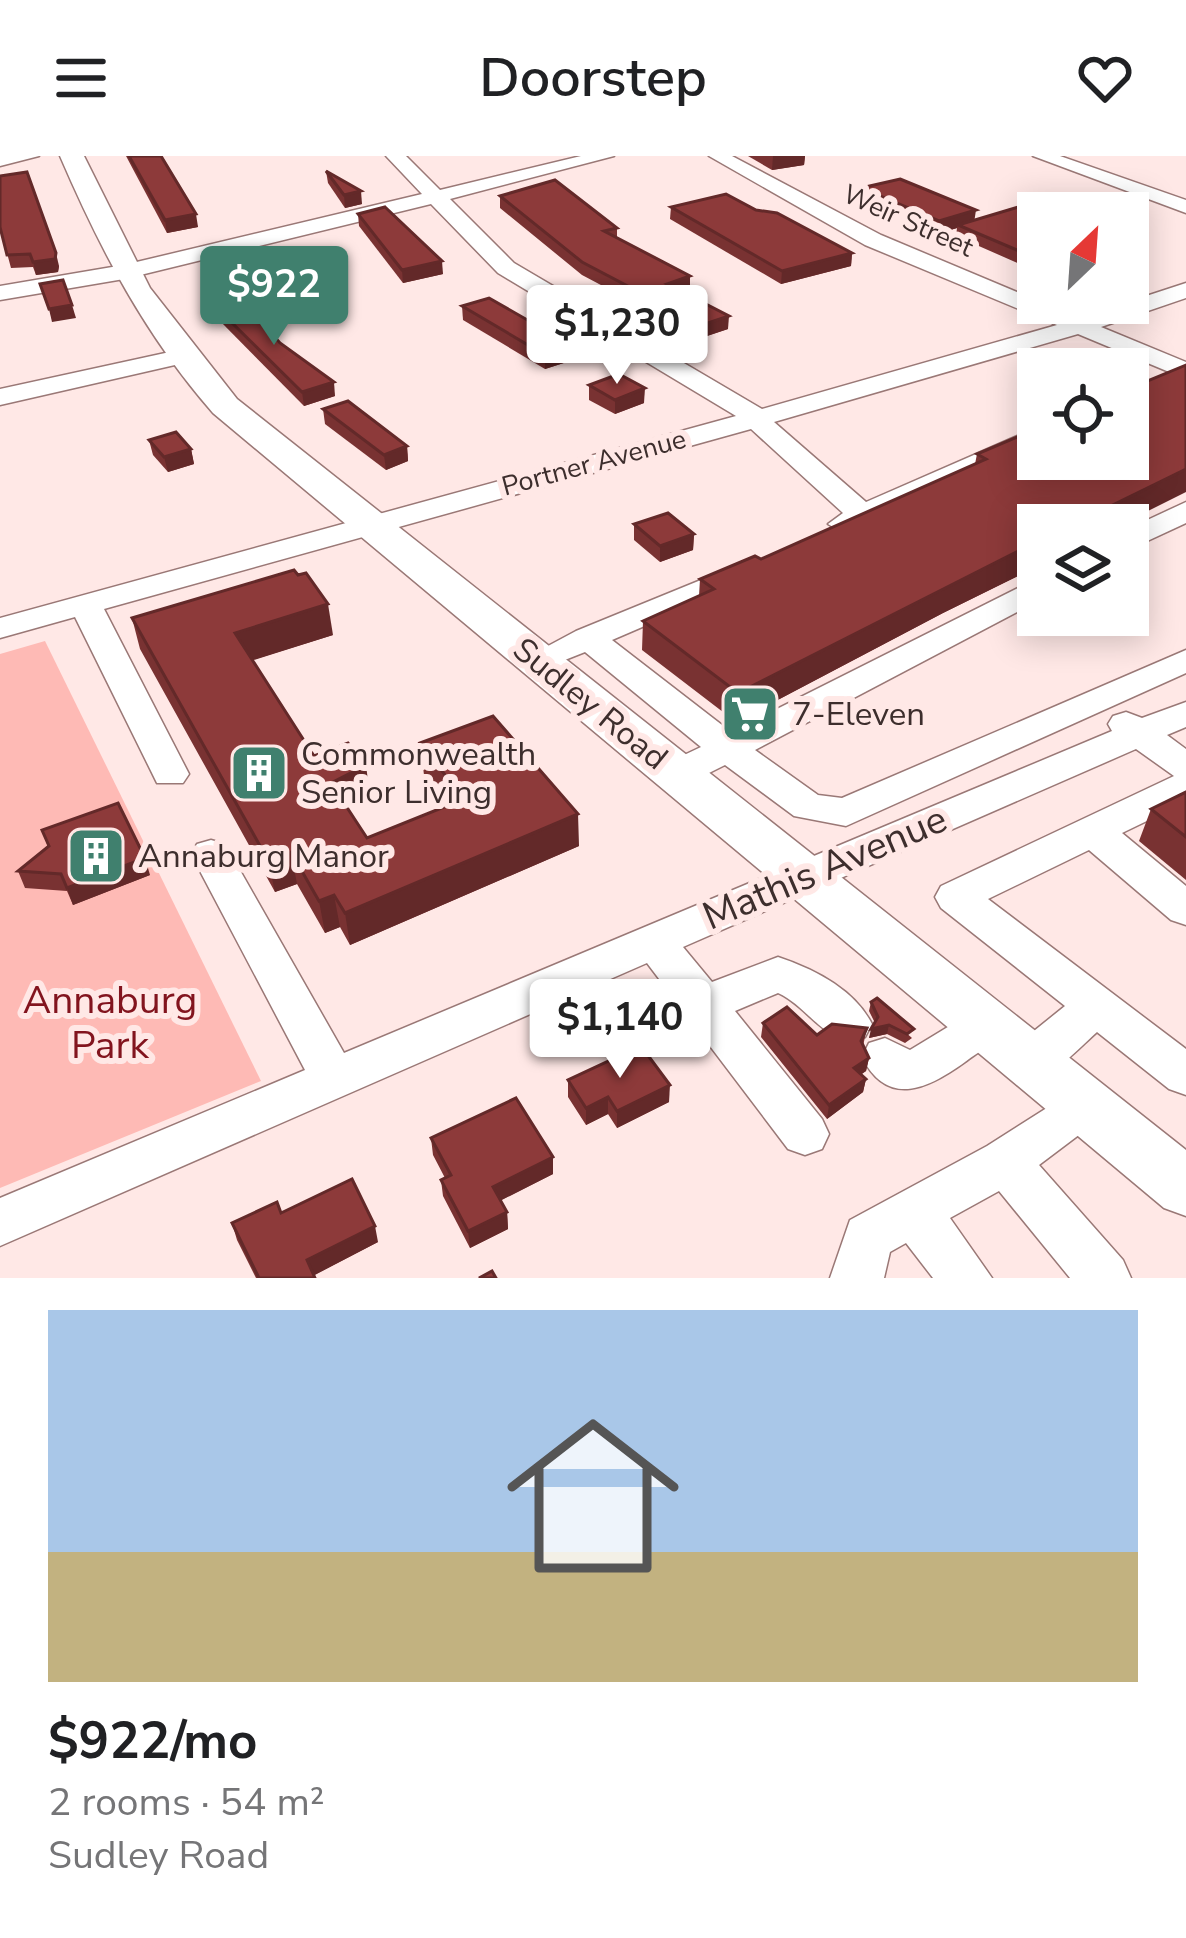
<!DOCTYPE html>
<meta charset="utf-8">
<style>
body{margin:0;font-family:"Nunito Sans",sans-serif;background:#f2f2f2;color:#202124;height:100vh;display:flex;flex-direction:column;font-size:45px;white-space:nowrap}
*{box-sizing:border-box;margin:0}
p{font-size:39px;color:#757577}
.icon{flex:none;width:66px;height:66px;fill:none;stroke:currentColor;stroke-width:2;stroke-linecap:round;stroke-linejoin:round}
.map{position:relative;height:1122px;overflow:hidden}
.details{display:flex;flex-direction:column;background:#fff;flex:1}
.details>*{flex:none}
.needle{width:78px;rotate:25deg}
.fabs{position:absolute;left:1017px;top:36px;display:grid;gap:24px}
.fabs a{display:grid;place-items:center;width:132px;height:132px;border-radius:0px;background:#fff;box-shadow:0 6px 30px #0003;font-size:60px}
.price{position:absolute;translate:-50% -102px;padding:0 27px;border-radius:12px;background:#fff;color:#222;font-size:39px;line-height:78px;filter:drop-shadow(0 3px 6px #0008)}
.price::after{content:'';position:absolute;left:50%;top:72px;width:36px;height:27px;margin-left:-18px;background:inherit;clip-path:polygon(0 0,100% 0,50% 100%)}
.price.on{background:#40806e;color:#fff}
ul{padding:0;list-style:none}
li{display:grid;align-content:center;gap:24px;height:636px;padding:0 48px}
li span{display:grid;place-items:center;height:372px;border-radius:0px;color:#555}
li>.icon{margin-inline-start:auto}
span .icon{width:216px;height:216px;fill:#fffc;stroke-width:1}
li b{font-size:51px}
header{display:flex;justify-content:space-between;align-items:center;height:156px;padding:0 48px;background:#fff;font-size:54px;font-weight:600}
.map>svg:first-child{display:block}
.green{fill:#febab5}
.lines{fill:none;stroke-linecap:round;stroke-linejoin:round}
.minor-casing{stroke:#9a7876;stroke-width:3}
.major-casing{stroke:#9a7876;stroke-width:3}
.minor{fill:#fff;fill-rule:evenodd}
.major{fill:#fff;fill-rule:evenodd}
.wall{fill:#793232}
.shaded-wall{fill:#632929}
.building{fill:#8d3a3a;stroke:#632929;stroke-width:3}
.labels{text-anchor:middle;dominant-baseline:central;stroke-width:12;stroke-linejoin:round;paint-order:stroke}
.far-street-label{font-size:27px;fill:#3d2e2d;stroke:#ffe8e6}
.street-label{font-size:33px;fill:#3d2e2d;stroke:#ffe8e6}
.poi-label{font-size:33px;fill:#3d2e2d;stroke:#ffe8e6;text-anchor:start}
.near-street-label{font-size:39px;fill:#3d2e2d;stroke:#ffe8e6}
.near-park-label{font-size:39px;fill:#82141e;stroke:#ffe8e6}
</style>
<header><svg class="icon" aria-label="menu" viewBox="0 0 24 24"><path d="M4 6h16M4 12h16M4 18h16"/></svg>Doorstep<svg class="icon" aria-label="heart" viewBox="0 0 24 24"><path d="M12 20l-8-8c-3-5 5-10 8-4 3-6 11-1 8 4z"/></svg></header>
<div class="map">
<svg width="1186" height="1122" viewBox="0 0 1186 1122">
<rect width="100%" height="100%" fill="#ffe8e6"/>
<path class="green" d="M 45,485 L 261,925 L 0,1032 L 0,498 Z"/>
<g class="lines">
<defs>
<g id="minor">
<path d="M 0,0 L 39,0 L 0,10 Z"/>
<path d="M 386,0 L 406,0 L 440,34 L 581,0 L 614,0 L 450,43 L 514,107 L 762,253 L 1057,169 L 865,89 L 709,0 L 732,0 L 881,79 L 1079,162 L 1186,127 L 1186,142 L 1101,171 L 1186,206 L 1186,223 L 1078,178 L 774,266 L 866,346 L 1038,271 L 1038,289 L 843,377 L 828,368 L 843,357 L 751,273 L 104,453 L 189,618 L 183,627 L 157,627 L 75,461 L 0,482 L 0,462 L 736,260 L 498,117 L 431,48 L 124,123 L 0,144 L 0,130 L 124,109 L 422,38 Z"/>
<path d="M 1033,0 L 1060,0 L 1186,44 L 1186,57 Z"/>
<path d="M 179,194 L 191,201 L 188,206 L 0,249 L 0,233 Z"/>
<path d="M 1186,346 L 1186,367 L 1128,394 L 1128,373 Z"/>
<path d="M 745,406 L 761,415 L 756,422 L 612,484 L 731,576 L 1038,422 L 1038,445 L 755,594 L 818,639 L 842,642 L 1186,494 L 1186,517 L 846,670 L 794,660 L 725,609 L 689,627 L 663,627 L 657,618 L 663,609 L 701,591 L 585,496 L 537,515 L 520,505 L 576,475 Z"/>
<path d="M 1186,546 L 1186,571 L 1167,579 L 1186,593 L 1186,646 L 1122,677 L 1186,730 L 1186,769 L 1171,764 L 1089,694 L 988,743 L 1186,893 L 1186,939 L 1169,933 L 1097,876 C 1073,897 1048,930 1014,919 L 1007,905 L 1014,891 L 1065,850 L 941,752 L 935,741 L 941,730 L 1174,620 L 1136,593 L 683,791 L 712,826 L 778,801 C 814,813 854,833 872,868 L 865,881 C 827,894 810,851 778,837 L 735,855 L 822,963 L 829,978 L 822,993 L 805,999 L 788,993 L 647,807 L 0,1090 L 0,1042 L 305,914 L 191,698 L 197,688 L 211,684 L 225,688 L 344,897 L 1112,575 L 1108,568 L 1113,560 L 1126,556 L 1142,562 Z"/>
<path d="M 984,849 L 1000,854 L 1007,867 C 998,885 981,894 965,906 C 929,932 888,953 862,901 L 869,887 L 885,882 L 910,894 Z"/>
<path d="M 1083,929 L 1100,935 L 1107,949 L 1100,963 L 1039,1009 L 1123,1104 L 1131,1122 L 1070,1122 L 999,1035 L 950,1062 L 992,1122 L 933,1122 L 906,1087 L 890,1096 L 884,1122 L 830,1122 L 850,1064 L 987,990 Z"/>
</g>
<path id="major" d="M 60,0 L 84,0 L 150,132 L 237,243 L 1186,994 L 1186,1060 L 1164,1052 L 213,257 C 145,179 101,95 60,0 Z"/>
</defs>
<use href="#minor" class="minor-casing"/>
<use href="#major" class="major-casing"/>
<use href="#minor" class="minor"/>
<use href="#major" class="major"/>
</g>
<g class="wall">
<path d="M 126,0 L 161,0 L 198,71 L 167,77 Z"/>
<path d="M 748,0 L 805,0 L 804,9 L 772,14 Z"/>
<path d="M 326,15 L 362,48 L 345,52 L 328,27 Z"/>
<path d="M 861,32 L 975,64 L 1038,57 L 1038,116 L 956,80 L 957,72 L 937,78 L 860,44 Z"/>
<path d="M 500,40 L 617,72 L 617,82 L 690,120 L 690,133 L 681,135 L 728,173 L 701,182 L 582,119 L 500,52 Z"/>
<path d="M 671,51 L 756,54 L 852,97 L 851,110 L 781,128 L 670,63 Z"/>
<path d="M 358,58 L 443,118 L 403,127 L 359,70 Z"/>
<path d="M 0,71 L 59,110 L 58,116 L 36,119 L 33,111 L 11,112 Z"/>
<path d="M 462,150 L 573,204 L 545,213 L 463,164 Z"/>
<path d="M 216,151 L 280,187 L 335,240 L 304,250 L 219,164 Z"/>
<path d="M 589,229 L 644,247 L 615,258 L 589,244 Z"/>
<path d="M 323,253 L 407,290 L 408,305 L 386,314 L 325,268 Z"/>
<path d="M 1038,272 L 1038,410 L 943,457 L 736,566 L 642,494 L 643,465 L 699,440 L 700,423 L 761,403 L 975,308 L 977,298 Z"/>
<path d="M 149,284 L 191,293 L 194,308 L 168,316 L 153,299 Z"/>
<path d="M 634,368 L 694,378 L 693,394 L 660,406 L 634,384 Z"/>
<path d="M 132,462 L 333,479 L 252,504 L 314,600 L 370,641 L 348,653 L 367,682 L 447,650 L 424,619 L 420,587 L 579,690 L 350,789 L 340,771 L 325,777 L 297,728 L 275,736 L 140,493 Z"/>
<path d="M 1186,636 L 1186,724 L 1139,685 L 1151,653 Z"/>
<path d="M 42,674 L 150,719 L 73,749 L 67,735 L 25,732 L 18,715 L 48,691 Z"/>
<path d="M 871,846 L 912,882 L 905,887 L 887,878 L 869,882 L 875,867 L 869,855 Z"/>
<path d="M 763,867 L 817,879 L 867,872 L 863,890 L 869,902 L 866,915 L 861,918 L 866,923 L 863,936 L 827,963 L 761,881 Z"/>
<path d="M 568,924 L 669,946 L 617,972 L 608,958 L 586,969 L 568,941 Z"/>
<path d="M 431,982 L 553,1018 L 501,1044 L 507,1056 L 508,1073 L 470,1092 L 443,1040 L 441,1024 L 445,1022 L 433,999 Z"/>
<path d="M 281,1057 L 378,1086 L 314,1119 L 315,1122 L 256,1122 L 237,1084 L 232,1067 Z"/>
</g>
<g class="shaded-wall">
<path d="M 773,0 L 805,0 L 804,9 L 772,14 Z"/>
<path d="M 361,35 L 362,48 L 345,52 L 344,39 Z"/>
<path d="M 976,54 L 974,67 L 958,69 L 957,72 L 937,78 L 939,65 Z"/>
<path d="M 196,58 L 198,71 L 167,77 L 165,64 Z"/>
<path d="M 56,97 L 59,110 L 58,116 L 36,119 L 33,106 Z"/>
<path d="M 852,97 L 851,110 L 781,128 L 782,115 Z"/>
<path d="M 442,105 L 443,118 L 403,127 L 402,114 Z"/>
<path d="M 690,120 L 690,133 L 666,141 L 667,128 Z"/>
<path d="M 72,149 L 76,162 L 52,166 L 49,153 Z"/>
<path d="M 729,160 L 728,173 L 701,182 L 702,169 Z"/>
<path d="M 573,190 L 573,204 L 545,213 L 545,199 Z"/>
<path d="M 334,226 L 335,240 L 304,250 L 302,236 Z"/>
<path d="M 645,232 L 644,247 L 615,258 L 615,244 Z"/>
<path d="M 407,290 L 408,305 L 386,314 L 384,299 Z"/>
<path d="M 191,293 L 194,308 L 168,316 L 164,301 Z"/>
<path d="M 1186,313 L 1186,336 L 1120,369 L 1072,369 Z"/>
<path d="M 694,378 L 693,394 L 660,406 L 660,390 Z"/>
<path d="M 1038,385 L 1038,410 L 943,457 L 736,566 L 738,537 Z"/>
<path d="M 328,448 L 333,479 L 241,508 L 235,477 Z"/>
<path d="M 366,609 L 370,641 L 336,659 L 331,627 Z"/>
<path d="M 578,658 L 579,690 L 350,789 L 345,757 Z"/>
<path d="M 291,696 L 297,728 L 275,736 L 268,704 Z"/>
<path d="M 145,702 L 150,719 L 73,749 L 67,732 Z"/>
<path d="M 334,739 L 340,771 L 325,777 L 319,745 Z"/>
<path d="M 889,869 L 887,878 L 869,882 L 871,873 Z"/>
<path d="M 869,902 L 866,915 L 851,926 L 854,912 Z"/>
<path d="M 866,923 L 863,936 L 827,963 L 829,949 Z"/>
<path d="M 670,929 L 669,946 L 617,972 L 617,955 Z"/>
<path d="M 608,941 L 608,958 L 586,969 L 586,952 Z"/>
<path d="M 553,1001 L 553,1018 L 494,1048 L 493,1031 Z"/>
<path d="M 507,1056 L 508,1073 L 470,1092 L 468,1075 Z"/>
<path d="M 375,1070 L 378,1086 L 311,1121 L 307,1104 Z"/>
</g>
<g class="building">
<path d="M 129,0 L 161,0 L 196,58 L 165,64 Z"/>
<path d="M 326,15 L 361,35 L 344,39 Z"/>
<path d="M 27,16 L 56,97 L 55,103 L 33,106 L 30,98 L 7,99 L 0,71 L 0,20 Z"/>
<path d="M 900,23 L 976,54 L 939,65 L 861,32 Z"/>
<path d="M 555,24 L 617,72 L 604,75 L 690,120 L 667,128 L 729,160 L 702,169 L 582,106 L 500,40 Z"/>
<path d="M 726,38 L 756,54 L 777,57 L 852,97 L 782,115 L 671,51 Z"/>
<path d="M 1052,41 L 1069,57 L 1038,57 L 1038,103 L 958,69 Z"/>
<path d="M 385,51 L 442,105 L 402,114 L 358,58 Z"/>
<path d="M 63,124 L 72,149 L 49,153 L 40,128 Z"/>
<path d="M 489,142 L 573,190 L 545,199 L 462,150 Z"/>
<path d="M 243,145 L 280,187 L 334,226 L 302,236 L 216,151 Z"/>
<path d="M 1186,209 L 1186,313 L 1072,369 L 1038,369 L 1038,385 L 738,537 L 643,465 L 714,433 L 700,423 L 755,400 L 761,403 L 986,303 L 977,298 L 1038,272 L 1038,303 L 1128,303 L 1128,233 Z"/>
<path d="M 619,218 L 645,232 L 615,244 L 589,229 Z"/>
<path d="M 348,245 L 407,290 L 384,299 L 323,253 Z"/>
<path d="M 176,276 L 191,293 L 164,301 L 149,284 Z"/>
<path d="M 668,357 L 694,378 L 660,390 L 634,368 Z"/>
<path d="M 294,414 L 298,419 L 306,417 L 328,448 L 235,477 L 314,600 L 348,587 L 366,609 L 331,627 L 367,682 L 464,643 L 420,587 L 493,560 L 578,658 L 345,757 L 334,739 L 319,745 L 291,696 L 268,704 L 132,462 Z"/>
<path d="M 1186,636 L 1186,681 L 1151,653 Z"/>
<path d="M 118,647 L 145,702 L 67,732 L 61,718 L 18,715 L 49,690 L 42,674 Z"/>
<path d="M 877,842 L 914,873 L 907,878 L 889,869 L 871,873 L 878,861 L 871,846 Z"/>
<path d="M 787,851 L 817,879 L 832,868 L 867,872 L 861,885 L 869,902 L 854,912 L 866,923 L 829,949 L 763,867 Z"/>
<path d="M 641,890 L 670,929 L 617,955 L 608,941 L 586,952 L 568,924 Z"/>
<path d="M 516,942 L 553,1001 L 493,1031 L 507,1056 L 468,1075 L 441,1024 L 451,1019 L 431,982 Z"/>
<path d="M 352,1023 L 375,1070 L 307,1104 L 315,1122 L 259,1122 L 232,1067 L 277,1046 L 281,1057 Z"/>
<path d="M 492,1115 L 496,1122 L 479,1122 Z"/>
</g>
<defs>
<symbol id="supermarket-square" viewBox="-11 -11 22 22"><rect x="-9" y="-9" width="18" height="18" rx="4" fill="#40806e" stroke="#ffe8e6"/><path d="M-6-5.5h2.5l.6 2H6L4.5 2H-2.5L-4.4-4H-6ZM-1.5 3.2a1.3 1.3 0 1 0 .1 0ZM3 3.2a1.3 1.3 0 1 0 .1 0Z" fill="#fff"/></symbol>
<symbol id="building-square" viewBox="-11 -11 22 22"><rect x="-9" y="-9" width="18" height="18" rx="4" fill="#40806e" stroke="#ffe8e6"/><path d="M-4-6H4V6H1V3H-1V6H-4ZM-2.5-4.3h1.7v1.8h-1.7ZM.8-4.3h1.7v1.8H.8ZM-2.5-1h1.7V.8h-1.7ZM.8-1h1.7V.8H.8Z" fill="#fff"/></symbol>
</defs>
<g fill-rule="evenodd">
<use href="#supermarket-square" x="717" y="525" width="66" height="66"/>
<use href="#building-square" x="226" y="584" width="66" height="66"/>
<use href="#building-square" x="63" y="667" width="66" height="66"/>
</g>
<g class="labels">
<g class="far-street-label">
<text transform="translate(908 65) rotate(24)">Weir Street</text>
<text transform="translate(594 307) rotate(-15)">Portner Avenue</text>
</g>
<g class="street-label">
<text transform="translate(590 548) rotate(39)">Sudley Road</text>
</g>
<g class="poi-label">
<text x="792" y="558">7-Eleven</text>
<text x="301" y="598">Commonwealth<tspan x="301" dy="38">Senior Living</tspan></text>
<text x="138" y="700">Annaburg Manor</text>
</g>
<g class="near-street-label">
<text transform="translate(825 712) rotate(-23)">Mathis Avenue</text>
</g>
<g class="near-park-label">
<text x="110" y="844">Annaburg<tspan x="110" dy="45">Park</tspan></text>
</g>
</g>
</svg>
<div class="fabs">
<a><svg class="needle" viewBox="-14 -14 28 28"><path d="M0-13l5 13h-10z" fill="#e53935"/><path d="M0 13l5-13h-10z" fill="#757577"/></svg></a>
<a><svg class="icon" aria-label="locate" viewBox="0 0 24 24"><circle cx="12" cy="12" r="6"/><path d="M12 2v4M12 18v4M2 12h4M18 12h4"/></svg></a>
<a><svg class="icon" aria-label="layers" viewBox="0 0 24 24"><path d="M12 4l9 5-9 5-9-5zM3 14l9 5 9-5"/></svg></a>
</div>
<b class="price on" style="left:274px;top:192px">$922</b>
<b class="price" style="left:617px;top:231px">$1,230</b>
<b class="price" style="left:620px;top:925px">$1,140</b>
</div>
<section class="details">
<ul>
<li><span style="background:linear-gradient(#a9c7e8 65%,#c2b280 0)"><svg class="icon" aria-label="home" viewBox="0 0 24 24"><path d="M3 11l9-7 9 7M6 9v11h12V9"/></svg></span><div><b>$922/mo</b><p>2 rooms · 54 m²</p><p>Sudley Road</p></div></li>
</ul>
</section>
